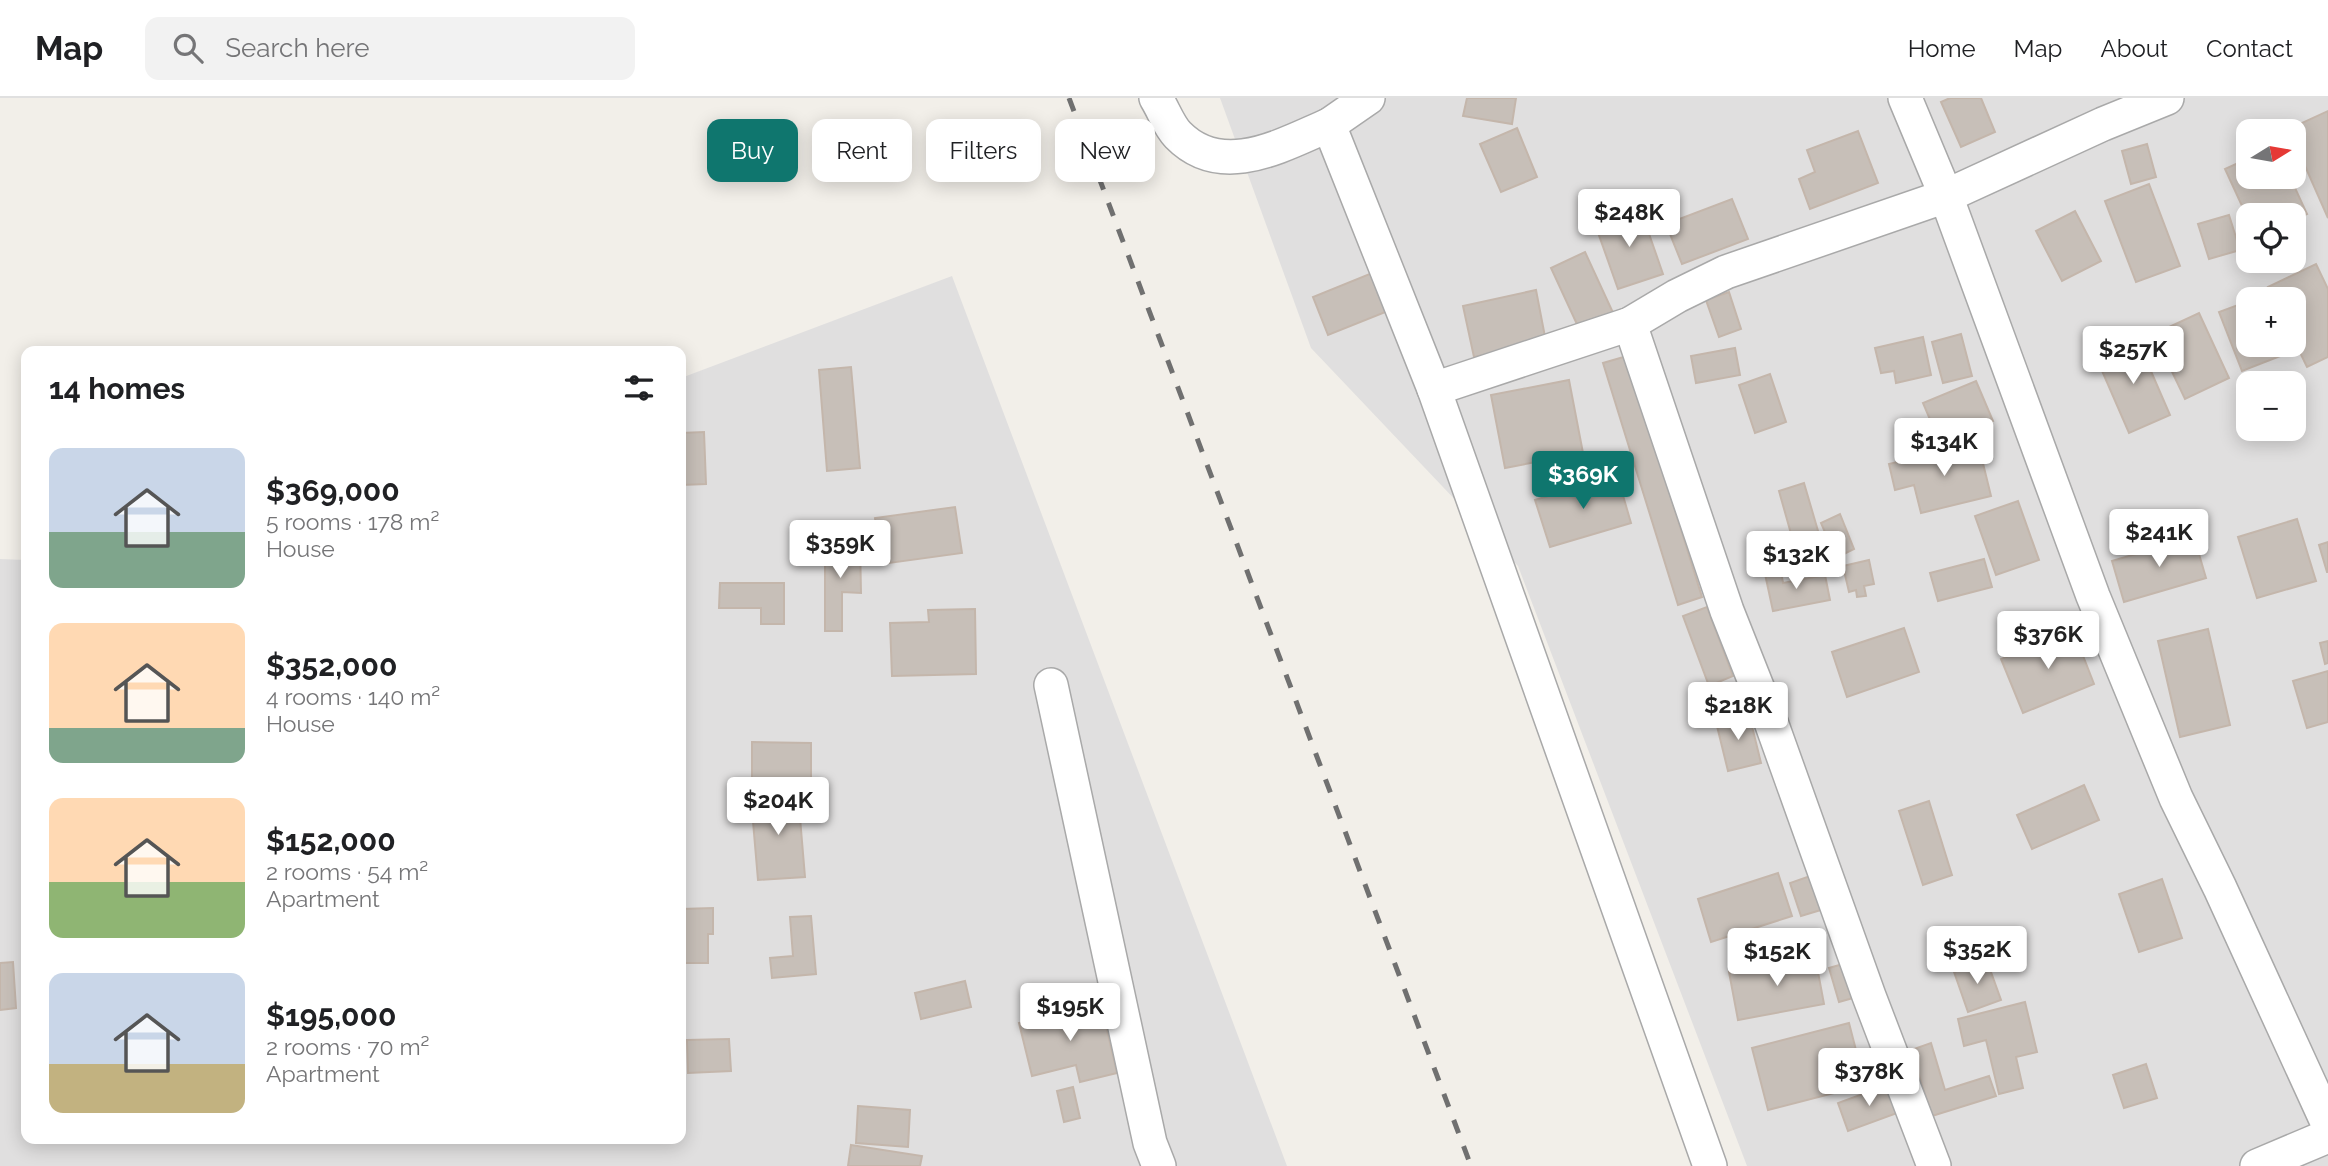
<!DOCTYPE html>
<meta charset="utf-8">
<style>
body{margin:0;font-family:Raleway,sans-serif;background:#f2f2f2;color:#202124;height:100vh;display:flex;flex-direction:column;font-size:26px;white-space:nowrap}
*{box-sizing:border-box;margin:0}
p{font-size:23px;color:#757577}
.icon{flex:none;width:38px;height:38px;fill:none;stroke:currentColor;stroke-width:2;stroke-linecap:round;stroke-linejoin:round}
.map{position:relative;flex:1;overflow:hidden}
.side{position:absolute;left:21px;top:248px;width:665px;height:798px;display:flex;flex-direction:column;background:#fff;border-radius:14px;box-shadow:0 4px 18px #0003}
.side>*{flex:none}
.top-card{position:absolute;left:707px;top:21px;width:665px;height:63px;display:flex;gap:14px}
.needle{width:46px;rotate:79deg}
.fabs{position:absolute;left:2236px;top:21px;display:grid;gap:14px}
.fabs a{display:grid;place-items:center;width:70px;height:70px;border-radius:14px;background:#fff;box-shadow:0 4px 18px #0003;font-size:35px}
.price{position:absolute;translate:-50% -60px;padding:0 16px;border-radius:7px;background:#fff;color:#222;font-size:23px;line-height:46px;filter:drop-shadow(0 2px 4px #0008)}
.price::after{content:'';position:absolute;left:50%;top:42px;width:21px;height:16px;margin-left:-10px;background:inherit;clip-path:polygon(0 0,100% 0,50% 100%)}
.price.selected{background:#0f766e;color:#fff}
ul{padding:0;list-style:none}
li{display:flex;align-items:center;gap:21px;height:175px;padding:0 28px}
li span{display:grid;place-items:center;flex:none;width:196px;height:140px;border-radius:14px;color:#555}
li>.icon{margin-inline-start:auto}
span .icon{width:84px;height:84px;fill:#fffc;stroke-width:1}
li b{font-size:30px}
h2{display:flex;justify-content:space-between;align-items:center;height:84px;padding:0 28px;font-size:30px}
.pill{padding:0 24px;border-radius:14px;background:#fff;box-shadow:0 4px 18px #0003;font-size:24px;line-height:63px}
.pill.selected{background:#0f766e;color:#fff}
header{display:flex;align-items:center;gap:42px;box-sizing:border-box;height:98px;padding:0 35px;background:#fff;border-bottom:2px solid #e0e0e0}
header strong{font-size:33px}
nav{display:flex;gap:38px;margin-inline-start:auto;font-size:24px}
.search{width:490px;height:63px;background:#f2f2f2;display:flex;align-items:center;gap:18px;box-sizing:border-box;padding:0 24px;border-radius:14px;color:#757577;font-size:26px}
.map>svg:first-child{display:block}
.residential{fill:#e0dfdf;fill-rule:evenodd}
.building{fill:#c7bfb8;stroke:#c4b6ab;stroke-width:2}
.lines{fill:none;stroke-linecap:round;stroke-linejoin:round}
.minor-casing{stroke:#a9a9a9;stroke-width:36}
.minor{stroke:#fff;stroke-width:33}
.rail{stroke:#707070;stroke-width:5;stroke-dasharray:14 14;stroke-linecap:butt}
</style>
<header>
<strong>Map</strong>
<div class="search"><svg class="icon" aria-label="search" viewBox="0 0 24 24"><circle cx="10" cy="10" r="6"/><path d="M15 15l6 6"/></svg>Search here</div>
<nav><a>Home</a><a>Map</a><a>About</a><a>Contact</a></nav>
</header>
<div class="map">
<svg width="2328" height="1068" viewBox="0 0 2328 1068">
<rect width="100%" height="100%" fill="#f2efe9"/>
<g class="residential">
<path d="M 1220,0 L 2328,0 L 2328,1068 L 1747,1068 L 1518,468 L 1311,250 ZM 2249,33 L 2294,33 L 2294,79 L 2249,79 ZM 2249,117 L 2294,117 L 2294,163 L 2249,163 ZM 2249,201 L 2294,201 L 2294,247 L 2249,247 ZM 2249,285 L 2294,285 L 2294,331 L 2249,331 Z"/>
<path d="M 952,178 L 1287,1068 L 0,1068 L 0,461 L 26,462 L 26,1041 L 681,1041 L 681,280 Z"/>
</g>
<g class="building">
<path d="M 1467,0 L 1516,0 L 1512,26 L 1463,18 Z"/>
<path d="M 1950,0 L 1981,0 L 1995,34 L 1961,49 L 1941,4 Z"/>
<path d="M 2328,13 L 2328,120 L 2294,43 L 2294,33 L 2290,33 L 2289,31 Z"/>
<path d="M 1517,30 L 1537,79 L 1501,94 L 1480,46 Z"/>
<path d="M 1858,33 L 1878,85 L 1810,111 L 1799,81 L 1815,74 L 1807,52 Z"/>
<path d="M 2147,46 L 2156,79 L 2131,86 L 2122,53 Z"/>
<path d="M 2249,60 L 2249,79 L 2290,79 L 2307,116 L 2294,122 L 2294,117 L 2249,117 L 2249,123 L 2225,71 Z"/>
<path d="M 2149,86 L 2180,168 L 2136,184 L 2105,103 Z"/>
<path d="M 1732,101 L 1748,141 L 1682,166 L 1666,126 Z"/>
<path d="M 1640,110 L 1663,176 L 1618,191 L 1595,126 Z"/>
<path d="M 2075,113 L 2101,163 L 2062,183 L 2036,133 Z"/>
<path d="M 2229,117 L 2240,152 L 2209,161 L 2198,126 Z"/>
<path d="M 1585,154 L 1615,219 L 1581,235 L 1551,170 Z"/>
<path d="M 2316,166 L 2328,191 L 2328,259 L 2307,269 L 2294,242 L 2294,201 L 2274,201 L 2268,189 Z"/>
<path d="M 1382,171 L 1398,209 L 1328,237 L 1313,199 Z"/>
<path d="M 1536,192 L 1546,244 L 1474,259 L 1463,208 Z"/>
<path d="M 1729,194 L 1741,231 L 1719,239 L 1706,202 Z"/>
<path d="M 2249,203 L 2249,247 L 2278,247 L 2283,257 L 2242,273 L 2219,214 Z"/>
<path d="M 2199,215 L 2229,280 L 2185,301 L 2154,236 Z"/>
<path d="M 1961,236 L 1972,278 L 1943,285 L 1932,244 Z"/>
<path d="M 1923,239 L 1931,277 L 1896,285 L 1894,273 L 1881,275 L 1875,250 Z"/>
<path d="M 2137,241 L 2170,317 L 2129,335 L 2096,259 Z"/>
<path d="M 1735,250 L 1740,277 L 1696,285 L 1691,258 Z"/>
<path d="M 1627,258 L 1702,499 L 1678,507 L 1603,265 Z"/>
<path d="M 851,269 L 860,370 L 827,373 L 819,272 Z"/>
<path d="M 1770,276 L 1786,324 L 1755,335 L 1739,287 Z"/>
<path d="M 1569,282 L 1583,355 L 1505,370 L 1491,297 Z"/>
<path d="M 1976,283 L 1993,323 L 1940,345 L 1923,305 Z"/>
<path d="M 704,334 L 706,386 L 681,387 L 681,335 Z"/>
<path d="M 1978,345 L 1991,398 L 1921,415 L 1914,387 L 1895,392 L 1889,366 Z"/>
<path d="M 1617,377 L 1631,425 L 1550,449 L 1535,402 Z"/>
<path d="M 1804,385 L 1823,450 L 1797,457 L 1779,393 Z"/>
<path d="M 2018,403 L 2039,462 L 1996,477 L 1975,418 Z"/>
<path d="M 955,409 L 962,455 L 882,466 L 875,420 Z"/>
<path d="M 1840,416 L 1854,451 L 1836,460 L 1821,425 Z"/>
<path d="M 2297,421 L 2316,483 L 2257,500 L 2238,439 Z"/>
<path d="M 2194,439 L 2206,480 L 2124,504 L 2112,463 Z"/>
<path d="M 825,444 L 860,445 L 861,495 L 842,494 L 842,533 L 825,533 Z"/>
<path d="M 2328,444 L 2328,474 L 2327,474 L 2319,447 Z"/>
<path d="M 1984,461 L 1992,489 L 1938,503 L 1930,475 Z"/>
<path d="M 1869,462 L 1874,486 L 1864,488 L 1866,498 L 1857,499 L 1856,492 L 1849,494 L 1843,468 Z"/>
<path d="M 1781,473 L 1783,485 L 1825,477 L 1830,502 L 1773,513 L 1765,476 Z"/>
<path d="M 720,485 L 784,485 L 784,526 L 761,526 L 761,510 L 719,510 Z"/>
<path d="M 1707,509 L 1733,578 L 1709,588 L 1683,518 Z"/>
<path d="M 975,511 L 976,576 L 892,578 L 890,525 L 929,524 L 928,512 Z"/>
<path d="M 1904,530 L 1919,574 L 1847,599 L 1832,554 Z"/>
<path d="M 2208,531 L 2230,627 L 2180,639 L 2158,543 Z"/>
<path d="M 2073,532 L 2094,586 L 2023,615 L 2001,561 Z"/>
<path d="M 2328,543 L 2328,565 L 2325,566 L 2320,545 Z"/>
<path d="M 2328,573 L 2328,624 L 2307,630 L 2293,583 Z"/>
<path d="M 1749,616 L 1761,665 L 1728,673 L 1716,624 Z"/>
<path d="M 752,644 L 811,645 L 811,685 L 752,684 Z"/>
<path d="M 2084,687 L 2099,722 L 2032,751 L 2017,717 Z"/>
<path d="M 798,696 L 805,779 L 758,782 L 751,700 Z"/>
<path d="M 1929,703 L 1952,777 L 1923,787 L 1899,713 Z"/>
<path d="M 1778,775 L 1792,818 L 1711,844 L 1698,801 Z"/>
<path d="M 1813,777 L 1824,811 L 1801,818 L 1790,785 Z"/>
<path d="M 2162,781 L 2182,840 L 2139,854 L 2119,796 Z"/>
<path d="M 713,810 L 713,836 L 708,836 L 708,865 L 681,865 L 681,811 Z"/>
<path d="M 811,818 L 816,876 L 772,880 L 770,860 L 793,858 L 790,819 Z"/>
<path d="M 1815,858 L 1824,906 L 1738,922 L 1729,874 Z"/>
<path d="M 1987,863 L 2001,902 L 1968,914 L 1954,874 Z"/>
<path d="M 13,864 L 16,910 L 0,912 L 0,865 Z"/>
<path d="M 1850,864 L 1860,898 L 1839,904 L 1829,870 Z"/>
<path d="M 965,883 L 971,909 L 921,921 L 915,895 Z"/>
<path d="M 2025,904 L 2037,954 L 2016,959 L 2023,990 L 1999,996 L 1986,942 L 1964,948 L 1958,921 Z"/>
<path d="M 1101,906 L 1117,975 L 1080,984 L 1076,967 L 1032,978 L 1019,925 Z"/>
<path d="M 1849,925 L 1865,987 L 1768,1012 L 1752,950 Z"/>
<path d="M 729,941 L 731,973 L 688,975 L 687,942 Z"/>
<path d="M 1931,945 L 1945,992 L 1989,978 L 1996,998 L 1932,1018 L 1911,952 Z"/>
<path d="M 2146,966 L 2157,1000 L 2124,1010 L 2113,977 Z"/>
<path d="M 1890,986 L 1900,1014 L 1848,1033 L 1838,1005 Z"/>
<path d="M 1073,989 L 1080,1020 L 1064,1024 L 1057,993 Z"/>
<path d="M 858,1008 L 910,1012 L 908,1049 L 856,1045 Z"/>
<path d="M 851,1047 L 922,1058 L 920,1068 L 848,1068 Z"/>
</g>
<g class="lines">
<defs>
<g id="minor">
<path d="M 1156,0 C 1163,11 1169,28 1178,37 C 1222,82 1282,47 1329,27"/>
<path d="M 1368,0 L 1329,27 L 1434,291 L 1710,1068"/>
<path d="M 1905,0 L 1946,98 L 2093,498 L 2176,700 L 2220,790 L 2328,1026"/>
<path d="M 1630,226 L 1727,513 L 1771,624 L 1869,898 L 1934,1068"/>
<path d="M 1434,291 L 1630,226 L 1677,198 L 1726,174 L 1946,98 L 2103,26 L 2167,0"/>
<path d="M 1051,587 L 1150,1045 L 1159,1068"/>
<path d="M 2257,1068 L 2328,1038"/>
</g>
</defs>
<use href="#minor" class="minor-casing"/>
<use href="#minor" class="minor"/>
<path class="rail" d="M 1069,0 L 1471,1068"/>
</g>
</svg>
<div class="fabs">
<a><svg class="needle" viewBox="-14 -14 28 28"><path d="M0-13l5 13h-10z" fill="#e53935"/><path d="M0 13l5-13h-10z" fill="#757577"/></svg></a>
<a><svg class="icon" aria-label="locate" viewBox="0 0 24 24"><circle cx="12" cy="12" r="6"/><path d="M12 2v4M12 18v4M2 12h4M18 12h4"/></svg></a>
<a>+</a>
<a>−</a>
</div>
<b class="price" style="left:1629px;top:151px">$248K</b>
<b class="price" style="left:2133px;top:288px">$257K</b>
<b class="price" style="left:1944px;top:380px">$134K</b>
<b class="price selected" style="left:1583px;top:413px">$369K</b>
<b class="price" style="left:2159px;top:471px">$241K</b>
<b class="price" style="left:840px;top:482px">$359K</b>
<b class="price" style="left:1796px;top:493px">$132K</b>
<b class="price" style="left:2048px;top:573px">$376K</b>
<b class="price" style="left:1738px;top:644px">$218K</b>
<b class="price" style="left:778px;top:739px">$204K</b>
<b class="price" style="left:1977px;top:888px">$352K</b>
<b class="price" style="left:1777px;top:890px">$152K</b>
<b class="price" style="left:1070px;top:945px">$195K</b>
<b class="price" style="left:1869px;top:1010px">$378K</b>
<div class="top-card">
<a class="pill selected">Buy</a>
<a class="pill">Rent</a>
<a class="pill">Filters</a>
<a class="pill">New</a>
</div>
<section class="side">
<h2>14 homes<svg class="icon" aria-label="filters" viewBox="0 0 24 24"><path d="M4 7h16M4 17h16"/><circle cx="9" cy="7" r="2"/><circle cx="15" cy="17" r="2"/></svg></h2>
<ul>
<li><span style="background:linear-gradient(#c9d6e8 60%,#7fa58c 0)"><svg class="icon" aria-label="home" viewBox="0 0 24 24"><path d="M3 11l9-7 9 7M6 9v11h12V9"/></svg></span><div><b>$369,000</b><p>5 rooms · 178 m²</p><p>House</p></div></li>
<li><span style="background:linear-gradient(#ffd9b3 75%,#7fa58c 0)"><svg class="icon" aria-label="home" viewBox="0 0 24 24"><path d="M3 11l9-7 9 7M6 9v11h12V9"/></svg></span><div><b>$352,000</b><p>4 rooms · 140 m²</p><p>House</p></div></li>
<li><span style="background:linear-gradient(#ffd9b3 60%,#8fb573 0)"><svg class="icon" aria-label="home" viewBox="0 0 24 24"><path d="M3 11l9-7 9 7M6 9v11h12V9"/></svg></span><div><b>$152,000</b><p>2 rooms · 54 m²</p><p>Apartment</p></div></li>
<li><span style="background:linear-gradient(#c9d6e8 65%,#c2b280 0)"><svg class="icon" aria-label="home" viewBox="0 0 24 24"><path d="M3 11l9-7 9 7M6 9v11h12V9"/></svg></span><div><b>$195,000</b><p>2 rooms · 70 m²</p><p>Apartment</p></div></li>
</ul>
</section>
</div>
